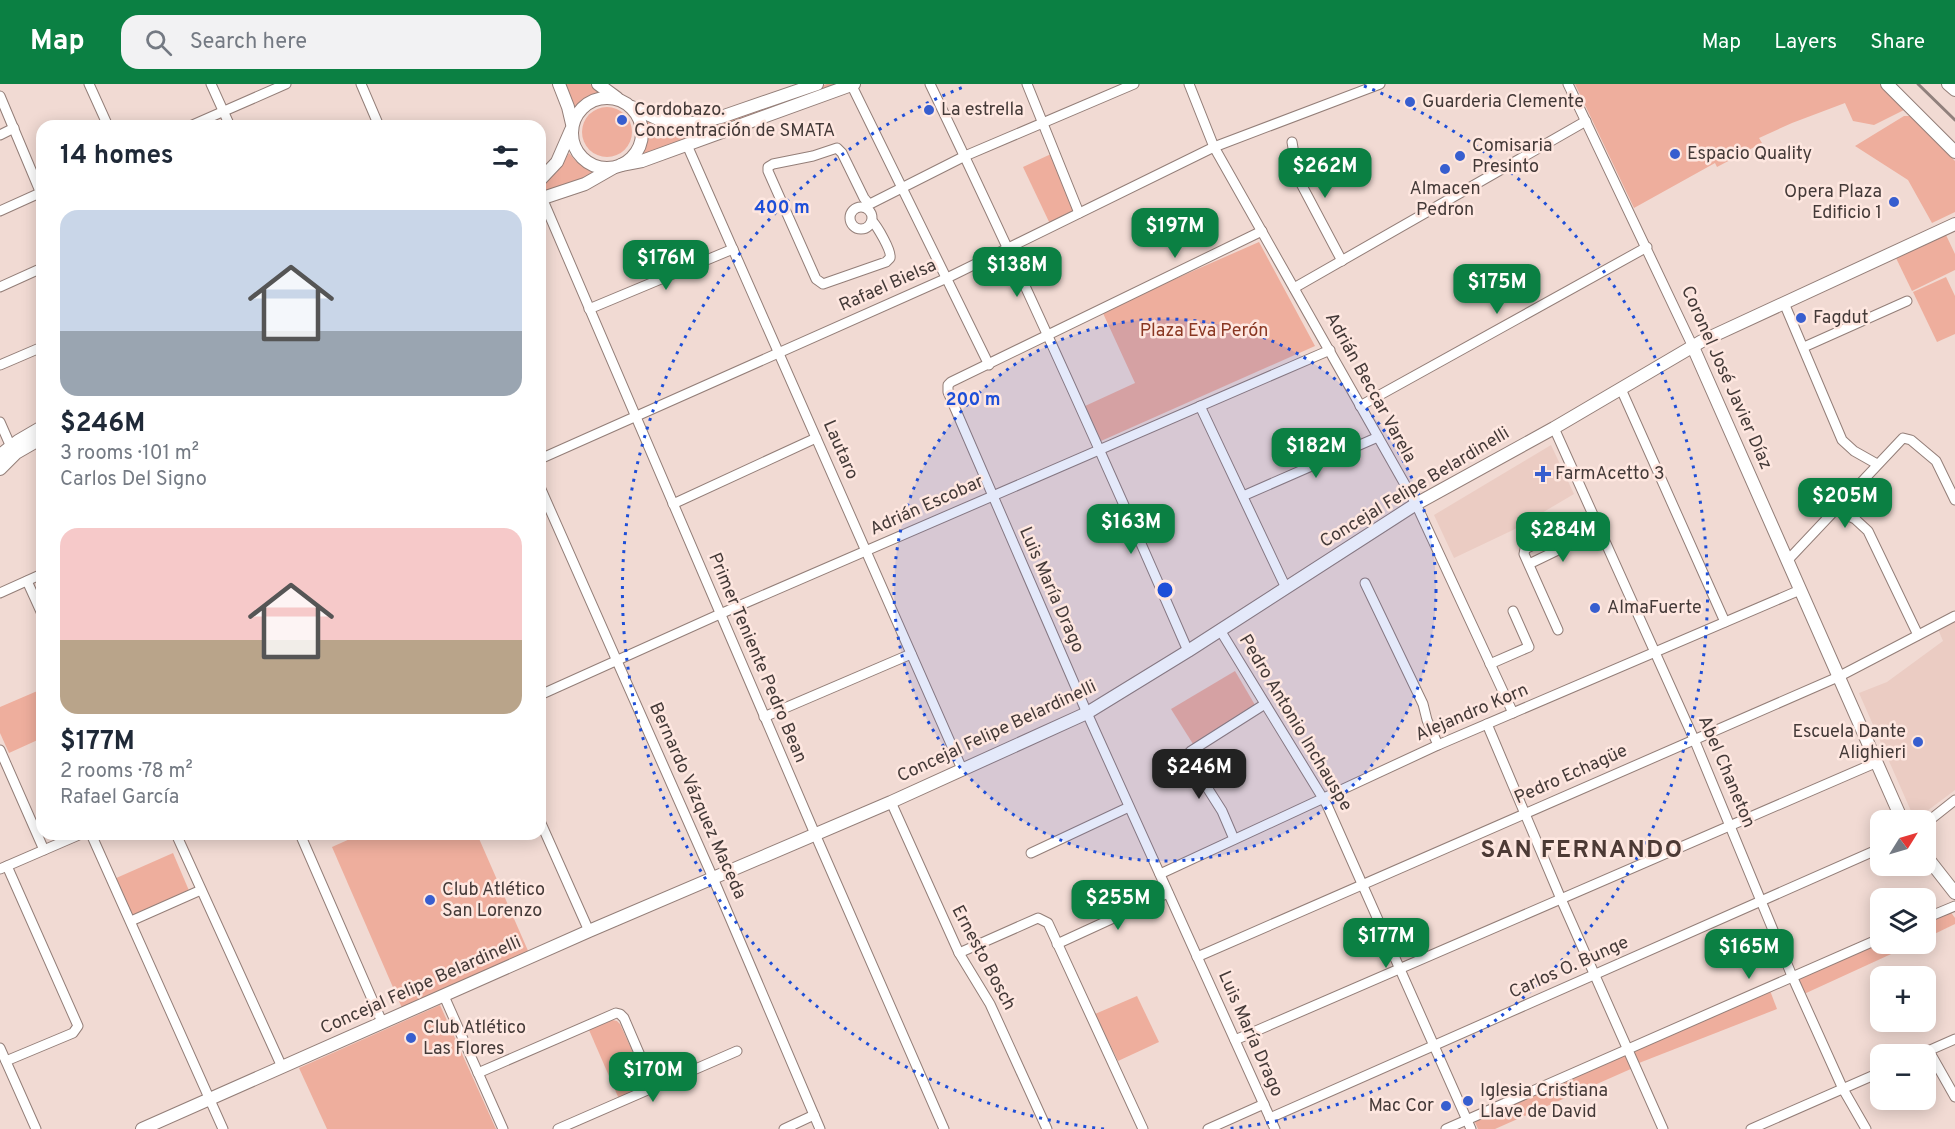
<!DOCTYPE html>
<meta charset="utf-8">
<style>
body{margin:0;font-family:Overpass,sans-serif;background:#f2f2f3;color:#1f2937;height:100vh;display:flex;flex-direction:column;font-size:22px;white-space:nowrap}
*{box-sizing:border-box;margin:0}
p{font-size:20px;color:#747a83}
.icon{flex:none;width:33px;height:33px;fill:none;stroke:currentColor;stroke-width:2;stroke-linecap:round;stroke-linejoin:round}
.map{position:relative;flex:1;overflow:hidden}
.details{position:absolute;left:36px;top:36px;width:510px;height:720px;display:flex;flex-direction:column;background:#fff;border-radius:18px;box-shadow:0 3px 15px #0003}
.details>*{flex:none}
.needle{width:39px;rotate:53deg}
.controls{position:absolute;left:1870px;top:726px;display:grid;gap:12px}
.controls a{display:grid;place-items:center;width:66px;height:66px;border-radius:12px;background:#fff;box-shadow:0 3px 15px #0003;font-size:30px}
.price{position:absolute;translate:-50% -51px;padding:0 14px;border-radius:12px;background:#0b8043;color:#fff;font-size:20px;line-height:39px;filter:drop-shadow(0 2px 3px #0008)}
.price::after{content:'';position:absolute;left:50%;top:36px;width:18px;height:14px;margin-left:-9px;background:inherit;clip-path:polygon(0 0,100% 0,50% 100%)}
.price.active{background:#222;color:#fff}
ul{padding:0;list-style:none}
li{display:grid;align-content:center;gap:12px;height:318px;padding:0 24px}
li span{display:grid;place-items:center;height:186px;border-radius:18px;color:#555}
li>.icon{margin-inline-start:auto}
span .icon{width:108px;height:108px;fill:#fffc;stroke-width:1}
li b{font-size:26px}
h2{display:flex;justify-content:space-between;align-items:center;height:72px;padding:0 24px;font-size:26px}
header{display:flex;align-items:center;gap:36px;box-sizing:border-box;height:84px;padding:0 30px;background:#0b8043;color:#fff}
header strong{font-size:28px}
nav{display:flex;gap:33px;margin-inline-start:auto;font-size:21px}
.search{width:420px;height:54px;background:#f2f2f3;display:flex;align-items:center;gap:15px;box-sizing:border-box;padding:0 21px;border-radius:18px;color:#747a83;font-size:22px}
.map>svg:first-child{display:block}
.built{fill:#ebccc3}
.green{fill:#eeae9d}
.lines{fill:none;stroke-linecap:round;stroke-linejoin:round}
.minor-casing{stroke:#937e78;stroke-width:11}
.major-casing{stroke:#937e78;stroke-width:14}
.minor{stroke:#fff;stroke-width:9}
.major{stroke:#fff;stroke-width:12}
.rail{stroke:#90807c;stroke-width:3}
.ring{fill:none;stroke:#1d4ed8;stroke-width:3;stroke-dasharray:3 6}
.poi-dot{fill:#375ecf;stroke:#fee7e0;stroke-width:2}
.labels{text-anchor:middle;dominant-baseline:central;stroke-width:5;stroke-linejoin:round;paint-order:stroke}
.poi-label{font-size:18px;fill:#443a38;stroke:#fee7e0;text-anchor:start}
.street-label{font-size:18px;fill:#443a38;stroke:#fee7e0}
.park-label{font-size:18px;fill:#893722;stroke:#fee7e0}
.district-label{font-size:24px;font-weight:bold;letter-spacing:1.5px;fill:#4c3a35;stroke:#fee7e0}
.centre{fill:#1d4ed8;stroke:#fee7e0;stroke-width:3}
.ring-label{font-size:18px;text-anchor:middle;font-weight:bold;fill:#1d4ed8;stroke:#fee7e0;stroke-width:5;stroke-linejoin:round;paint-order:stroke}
</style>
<header>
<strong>Map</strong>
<div class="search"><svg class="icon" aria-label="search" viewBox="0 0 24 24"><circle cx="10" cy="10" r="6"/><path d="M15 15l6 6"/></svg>Search here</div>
<nav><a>Map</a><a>Layers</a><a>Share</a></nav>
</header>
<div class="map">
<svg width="1955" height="1045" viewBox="0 0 1955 1045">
<rect width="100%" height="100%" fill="#f1dad3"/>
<g class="built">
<path d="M 1551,361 L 1574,410 L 1513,446 L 1454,474 L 1434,431 Z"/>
<path d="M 1955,536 L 1955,706 L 1915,736 L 1859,609 L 1887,598 L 1943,557 L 1938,545 Z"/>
</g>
<g class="green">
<path d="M 565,0 L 590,0 L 602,8 C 588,13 580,15 573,27 L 571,14 Z"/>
<path d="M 827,0 L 842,0 L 641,71 C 648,59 647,50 643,37 L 681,44 L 693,45 L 715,40 Z"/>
<path d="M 1575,0 L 1884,0 L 1908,24 L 1874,41 L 1853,37 L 1845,19 L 1792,39 L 1759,54 L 1762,59 L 1717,83 L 1715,79 L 1634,124 Z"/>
<circle cx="607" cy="48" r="25"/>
<path d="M 1904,32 L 1910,32 L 1955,77 L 1955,128 L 1932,139 L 1908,96 L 1855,62 Z"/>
<path d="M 569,69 L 576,77 L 594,90 L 540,109 L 540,103 L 557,88 Z"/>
<path d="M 1051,70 L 1079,129 L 1051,142 L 1023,83 Z"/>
<path d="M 1946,151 L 1955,170 L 1955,186 L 1912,207 L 1896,174 Z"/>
<path d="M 1259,158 L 1315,262 L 1101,357 L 1085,322 L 1135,299 L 1102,227 Z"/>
<path d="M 1946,193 L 1955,212 L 1955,250 L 1937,258 L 1913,208 Z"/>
<path d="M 1235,587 L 1255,621 L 1193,660 L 1171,625 Z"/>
<path d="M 42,605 L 42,654 L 9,669 L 0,649 L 0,623 Z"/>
<path d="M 361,750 L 477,750 L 529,869 L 402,924 L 332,763 Z"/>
<path d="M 173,769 L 190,809 L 131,835 L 114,795 Z"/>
<path d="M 1950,827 L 1955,834 L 1955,840 L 1926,854 L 1926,838 Z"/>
<path d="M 1881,857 L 1881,860 L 1913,860 L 1804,910 L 1798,893 Z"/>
<path d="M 1769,904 L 1777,925 L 1639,979 L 1633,967 Z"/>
<path d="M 1137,912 L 1159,958 L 1118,977 L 1095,930 Z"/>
<path d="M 440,921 L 496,1045 L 327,1045 L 299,984 Z"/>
<path d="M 612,936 L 617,937 L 620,940 L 647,999 L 646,1003 L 619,1015 L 589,946 Z"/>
<path d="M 1626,968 L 1633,984 L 1495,1045 L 1478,1045 L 1474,1036 Z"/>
</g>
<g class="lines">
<defs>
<g id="minor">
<path d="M 89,0 L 108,42"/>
<path d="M 211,0 L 230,42"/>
<path d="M 361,0 L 379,42"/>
<path d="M 851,0 L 989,281"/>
<path d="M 930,0 C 1020,187 1105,376 1188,567"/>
<path d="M 1027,0 L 1079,129"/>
<path d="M 1189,0 L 1214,63 L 1416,420 L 1513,629"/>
<path d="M 1568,0 L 1693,263"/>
<path d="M 0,12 L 42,112"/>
<path d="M 190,42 L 286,0"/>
<path d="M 0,51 L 14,44"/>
<path d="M 1292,58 L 1298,94 L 1342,177"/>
<path d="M 687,61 L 962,685"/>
<path d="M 542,114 L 815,750 L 944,1045"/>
<path d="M 869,120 L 864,114 L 842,69 L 837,64 L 813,72 L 773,80 L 768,83 L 768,87 L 816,195 L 823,200 L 886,178 C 887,177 889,175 890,174 C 892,167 877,142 872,137"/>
<path d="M 866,122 L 965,72 L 1134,0"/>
<circle cx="861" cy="134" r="11"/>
<path d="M 0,127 L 42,108"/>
<path d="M 1262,147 L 951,298 L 948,301 L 948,308 L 1087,629 L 1275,1045"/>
<path d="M 0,203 L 42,184"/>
<path d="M 1294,204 L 1586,37"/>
<path d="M 1784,219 L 1842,356 L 1854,367 L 1877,380"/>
<path d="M 589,225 L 733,165"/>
<path d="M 1804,263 L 1907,217"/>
<path d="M 0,281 L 42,263"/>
<path d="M 1621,305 L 1725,538"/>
<path d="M 1200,322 L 1286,504"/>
<path d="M 1360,322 L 1647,163"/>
<path d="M 0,338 L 11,363"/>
<path d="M 1554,344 L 1694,655 L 1792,892 L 1843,1005 L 1866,1045"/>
<path d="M 540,375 L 947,194 L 1214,63 L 1380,0"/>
<path d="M 540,403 L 713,794 L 820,1045"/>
<path d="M 1243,412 L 1378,353"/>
<path d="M 673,420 L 816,354"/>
<path d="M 1836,426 L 1855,435 L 1868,447 L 1918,551"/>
<path d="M 1787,477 L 1903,354 L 1911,356 L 1936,377 L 1955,416"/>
<path d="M 1529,480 L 1585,453"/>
<path d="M 27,497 L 42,530"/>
<path d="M 1365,499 L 1423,620 L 1427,636 L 1438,661"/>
<path d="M 0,509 L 42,490"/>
<path d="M 1220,546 L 1327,721 L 1471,1045"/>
<path d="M 1558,546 L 1524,470 L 1525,465 L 1593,432"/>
<path d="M 1490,580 L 1529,563 L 1513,527"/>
<path d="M 540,611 L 720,530 L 1330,266"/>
<path d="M 764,633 L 911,570"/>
<path d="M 1487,640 L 1561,815 L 1663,1045"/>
<path d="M 0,666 L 44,766"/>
<path d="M 891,718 L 959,869 L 990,920 L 1047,1045"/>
<path d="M 540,737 L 589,847"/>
<path d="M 1926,739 L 1955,716"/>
<path d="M 91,750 L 223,1045"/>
<path d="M 176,750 L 282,983"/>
<path d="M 300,750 L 382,938"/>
<path d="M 1234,755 L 1222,727 L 1189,675 L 1188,670 L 1191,667 L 1265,620"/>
<path d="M 1031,769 L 1129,723"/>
<path d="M 0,785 L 81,750"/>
<path d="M 1160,790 L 1438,661 L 1800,506"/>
<path d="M 1926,834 L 1955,822"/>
<path d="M 131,837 L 201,806"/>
<path d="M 1057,860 L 1168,809"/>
<path d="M 959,869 L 1038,834 L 1048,839 L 1143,1045"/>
<path d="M 1197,873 L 1838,593 L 1955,532"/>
<path d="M 444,912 L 503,1045"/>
<path d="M 1235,956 L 1875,679"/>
<path d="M 0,964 L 36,1045"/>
<path d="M 1929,967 L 1955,1013"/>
<path d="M 1921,970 L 1955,955"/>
<path d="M 6,977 L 73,949 L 78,942 L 7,782"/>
<path d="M 478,989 L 616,929 L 620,930 L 624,934 L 654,1004"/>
<path d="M 1270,1034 L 1881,764"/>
<path d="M 558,1045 L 737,967"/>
<path d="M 784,1045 L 814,1031"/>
<path d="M 1208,1045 L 1264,1020"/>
<path d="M 1446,1045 L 1881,854"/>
<path d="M 1751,1045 L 1881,988"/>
</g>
<g id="major">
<path d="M 559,0 L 568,23 L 572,40"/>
<path d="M 598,0 L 617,14"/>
<path d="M 1887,0 L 1955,68"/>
<path d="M 1948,0 L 1955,6"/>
<circle cx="607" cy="49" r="35"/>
<path d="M 632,23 L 658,35 L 676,38 L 697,39 L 721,33 L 817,0"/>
<path d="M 621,81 L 642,77 L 854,0"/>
<path d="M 540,96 L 557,78 L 571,46"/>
<path d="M 540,115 L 585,100 L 613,84"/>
<path d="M 1693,263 L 1902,736"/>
<path d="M 0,371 L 18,357 L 42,343"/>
<path d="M 0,385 L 16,369 L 42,354"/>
<path d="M 1926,772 L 1955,809"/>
<path d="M 142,1045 L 589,847 L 891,718 L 1087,629 L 1188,567 L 1416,420 L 1554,344 L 1702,257 L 1955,140"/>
</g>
</defs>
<use href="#minor" class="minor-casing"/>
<use href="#major" class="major-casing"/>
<use href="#minor" class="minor"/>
<use href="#major" class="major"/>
<path class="rail" d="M 1918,0 L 1955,36"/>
</g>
<circle cx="1165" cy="506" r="271" fill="#1d4ed8" fill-opacity=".12"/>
<g class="ring">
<circle cx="1165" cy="506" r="271"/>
<path d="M1104 1045A542 542 0 0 1 966 2M1364 2A542 542 0 0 1 1226 1045"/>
</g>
<g class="poi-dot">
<circle cx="1410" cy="18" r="6"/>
<circle cx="929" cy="26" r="6"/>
<circle cx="622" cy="36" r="6"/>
<circle cx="1675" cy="70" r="6"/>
<circle cx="1460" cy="72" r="6"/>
<circle cx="1445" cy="85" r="6"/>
<circle cx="1894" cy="118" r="6"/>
<circle cx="1801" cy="234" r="6"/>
<path d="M1540 381h6v6h6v6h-6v6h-6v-6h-6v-6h6z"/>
<circle cx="1595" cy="524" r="6"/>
<circle cx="1918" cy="658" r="6"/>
<circle cx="430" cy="816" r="6"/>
<circle cx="411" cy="954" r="6"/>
<circle cx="1468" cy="1017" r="6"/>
<circle cx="1446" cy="1022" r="6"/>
</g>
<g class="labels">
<g class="poi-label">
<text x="1422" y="18">Guarderia Clemente</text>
<text x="634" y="26">Cordobazo.<tspan x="634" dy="21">Concentración de SMATA</tspan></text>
<text x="941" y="26">La estrella</text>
<text x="1472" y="62">Comisaria<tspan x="1472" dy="21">Presinto</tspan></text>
<text x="1687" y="70">Espacio Quality</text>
<text x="1445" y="105" text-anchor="middle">Almacen<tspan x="1445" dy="21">Pedron</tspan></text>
<text x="1882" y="108" text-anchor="end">Opera Plaza<tspan x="1882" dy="21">Edificio 1</tspan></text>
<text x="1813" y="234">Fagdut</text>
<text x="1555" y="390">FarmAcetto 3</text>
<text x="1607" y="524">AlmaFuerte</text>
<text x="1906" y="648" text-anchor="end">Escuela Dante<tspan x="1906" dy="21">Alighieri</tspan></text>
<text x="442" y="806">Club Atlético<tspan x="442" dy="21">San Lorenzo</tspan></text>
<text x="423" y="944">Club Atlético<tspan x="423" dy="21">Las Flores</tspan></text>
<text x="1480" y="1007">Iglesia Cristiana<tspan x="1480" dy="21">Llave de David</tspan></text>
<text x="1434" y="1022" text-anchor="end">Mac Cor</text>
</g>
<g class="street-label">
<text transform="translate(888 202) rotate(-24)">Rafael Bielsa</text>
<text transform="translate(1726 294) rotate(66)">Coronel José Javier Díaz</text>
<text transform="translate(1370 304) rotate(61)">Adrián Beccar Varela</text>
<text transform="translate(840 366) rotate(66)">Lautaro</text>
<text transform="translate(1415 404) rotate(-31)">Concejal Felipe Belardinelli</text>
<text transform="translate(927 422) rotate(-24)">Adrián Escobar</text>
<text transform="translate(1051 506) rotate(66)">Luis María Drago</text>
<text transform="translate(757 574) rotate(67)">Primer Teniente Pedro Bean</text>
<text transform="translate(1472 629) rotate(-23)">Alejandro Korn</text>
<text transform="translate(1295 639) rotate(59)">Pedro Antonio Inchauspe</text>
<text transform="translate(997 648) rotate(-25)">Concejal Felipe Belardinelli</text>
<text transform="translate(1726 688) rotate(67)">Abel Chaneton</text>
<text transform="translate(1571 691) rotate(-24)">Pedro Echagüe</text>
<text transform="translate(697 717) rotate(66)">Bernardo Vázquez Maceda</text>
<text transform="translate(983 874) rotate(62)">Ernesto Bosch</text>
<text transform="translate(1569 884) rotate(-24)">Carlos O. Bunge</text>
<text transform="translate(421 902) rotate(-24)">Concejal Felipe Belardinelli</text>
<text transform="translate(1250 950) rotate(66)">Luis María Drago</text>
</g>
<g class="park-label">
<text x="1204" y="247">Plaza Eva Perón</text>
</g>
<g class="district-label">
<text x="1582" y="767">SAN FERNANDO</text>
</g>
</g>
<circle cx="1165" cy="506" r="9" class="centre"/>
<g class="ring-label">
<text x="782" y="129">400 m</text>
<text x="973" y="321">200 m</text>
</g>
</svg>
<div class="controls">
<a><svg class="needle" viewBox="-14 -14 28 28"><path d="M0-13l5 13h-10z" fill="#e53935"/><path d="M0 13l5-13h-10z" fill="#747a83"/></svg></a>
<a><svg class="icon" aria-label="layers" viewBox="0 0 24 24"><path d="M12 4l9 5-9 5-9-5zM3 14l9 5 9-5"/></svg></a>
<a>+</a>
<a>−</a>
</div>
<b class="price" style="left:1325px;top:115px">$262M</b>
<b class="price" style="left:1175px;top:175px">$197M</b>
<b class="price" style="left:666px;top:207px">$176M</b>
<b class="price" style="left:1017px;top:214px">$138M</b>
<b class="price" style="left:1497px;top:231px">$175M</b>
<b class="price" style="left:1316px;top:395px">$182M</b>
<b class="price" style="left:1845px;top:445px">$205M</b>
<b class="price" style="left:1131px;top:471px">$163M</b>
<b class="price" style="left:1563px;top:479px">$284M</b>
<b class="price active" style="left:1199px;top:716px">$246M</b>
<b class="price" style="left:1118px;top:847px">$255M</b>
<b class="price" style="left:1386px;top:885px">$177M</b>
<b class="price" style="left:1749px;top:896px">$165M</b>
<b class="price" style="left:653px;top:1019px">$170M</b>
<section class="details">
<h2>14 homes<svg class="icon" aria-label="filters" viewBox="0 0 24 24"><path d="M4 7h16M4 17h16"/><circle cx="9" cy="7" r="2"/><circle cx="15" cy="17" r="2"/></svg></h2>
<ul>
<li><span style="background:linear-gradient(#c9d6e8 65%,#9aa5b1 0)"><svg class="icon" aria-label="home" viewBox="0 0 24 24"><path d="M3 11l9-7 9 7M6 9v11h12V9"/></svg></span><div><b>$246M</b><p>3 rooms · 101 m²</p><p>Carlos Del Signo</p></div></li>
<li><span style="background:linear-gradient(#f6c9c9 60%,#b9a48a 0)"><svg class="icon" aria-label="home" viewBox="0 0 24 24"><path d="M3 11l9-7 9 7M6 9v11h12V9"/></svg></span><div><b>$177M</b><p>2 rooms · 78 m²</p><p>Rafael García</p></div></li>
</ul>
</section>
</div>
